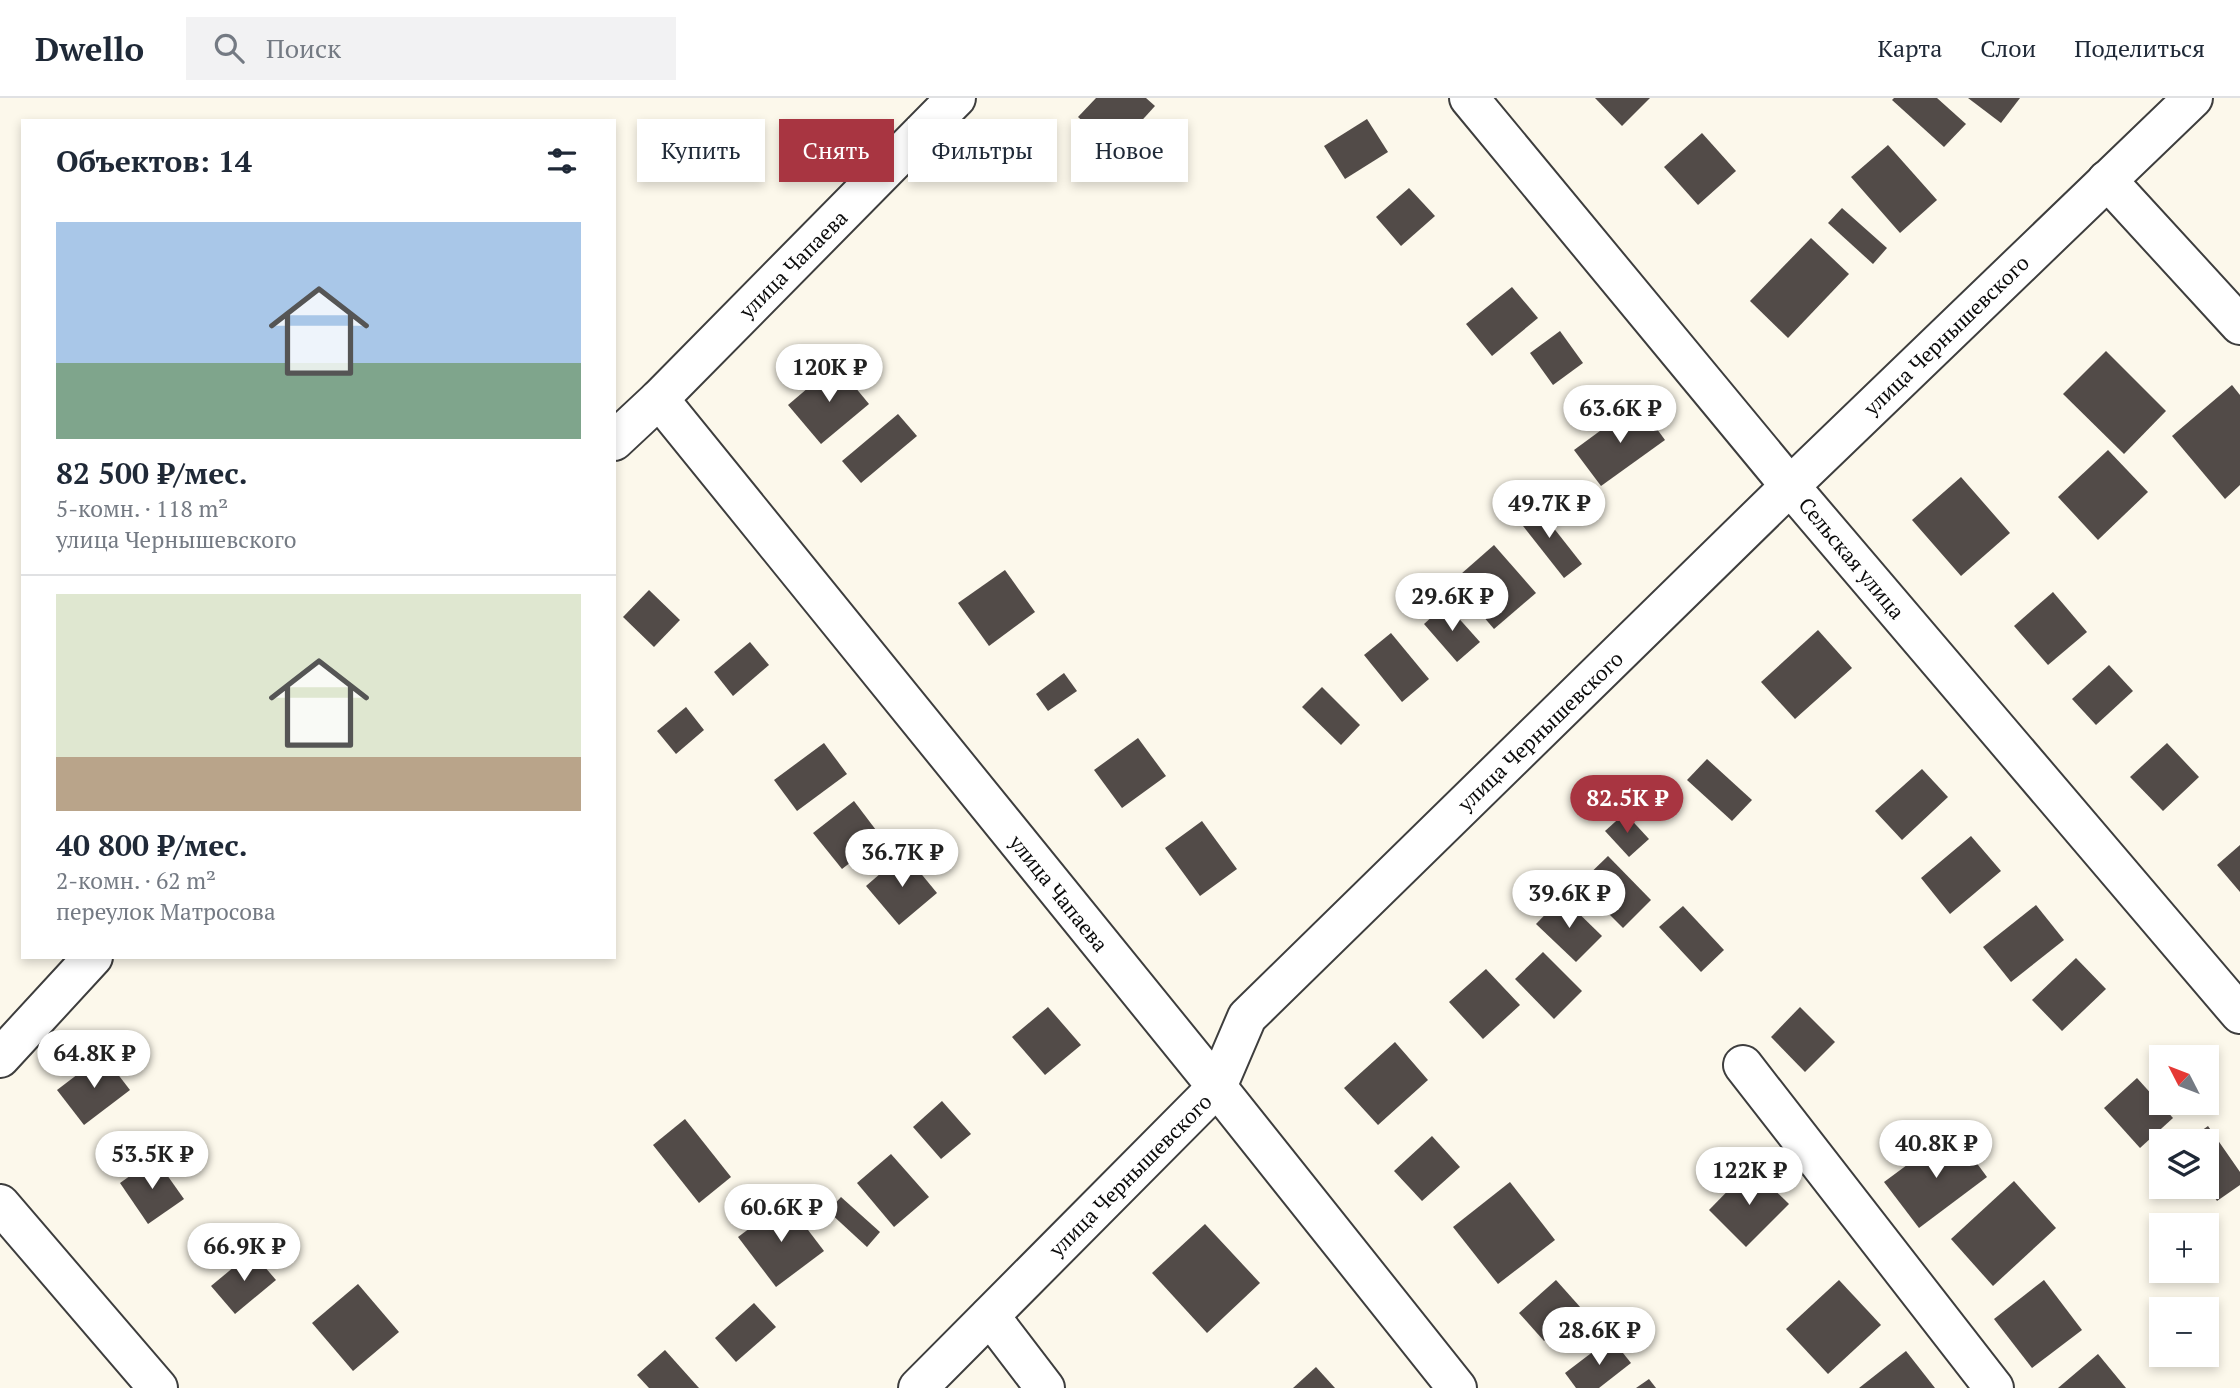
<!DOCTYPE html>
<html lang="ru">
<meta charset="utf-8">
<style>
body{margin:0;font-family:"PT Serif",serif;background:#f2f2f3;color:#1f2937;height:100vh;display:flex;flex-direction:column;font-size:26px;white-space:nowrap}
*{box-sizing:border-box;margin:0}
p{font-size:23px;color:#747a83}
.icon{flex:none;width:38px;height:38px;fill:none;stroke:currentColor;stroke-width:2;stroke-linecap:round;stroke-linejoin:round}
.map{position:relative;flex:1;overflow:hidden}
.sheet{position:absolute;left:21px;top:21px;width:595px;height:840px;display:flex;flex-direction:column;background:#fff;border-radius:0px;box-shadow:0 4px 10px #0003}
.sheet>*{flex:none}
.banner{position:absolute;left:637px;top:21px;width:665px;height:63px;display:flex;gap:14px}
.needle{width:46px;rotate:312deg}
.buttons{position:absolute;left:2149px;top:947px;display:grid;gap:14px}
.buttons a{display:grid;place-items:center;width:70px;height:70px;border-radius:0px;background:#fff;box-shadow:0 4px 10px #0003;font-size:35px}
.price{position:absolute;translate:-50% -60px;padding:0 16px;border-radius:24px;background:#fff;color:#222;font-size:23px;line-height:46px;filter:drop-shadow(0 2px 4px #0008)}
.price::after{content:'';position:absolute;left:50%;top:42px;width:21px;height:16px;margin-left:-10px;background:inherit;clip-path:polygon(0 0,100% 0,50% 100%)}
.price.on{background:#a83541;color:#fff}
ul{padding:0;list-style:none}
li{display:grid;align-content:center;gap:14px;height:371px;padding:0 35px}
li+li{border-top:2px solid #e0e1e3}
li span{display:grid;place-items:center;height:217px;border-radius:0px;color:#555}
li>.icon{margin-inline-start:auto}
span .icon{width:126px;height:126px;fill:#fffc;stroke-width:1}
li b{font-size:30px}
h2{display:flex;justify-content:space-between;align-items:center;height:84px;padding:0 35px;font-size:30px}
.chip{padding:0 24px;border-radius:0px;background:#fff;box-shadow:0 4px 10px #0003;font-size:24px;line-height:63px}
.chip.on{background:#a83541;color:#fff}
header{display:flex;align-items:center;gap:42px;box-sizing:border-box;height:98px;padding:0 35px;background:#fff;border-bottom:2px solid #e0e1e3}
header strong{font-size:33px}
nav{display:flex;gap:38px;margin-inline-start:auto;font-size:24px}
.search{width:490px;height:63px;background:#f2f2f3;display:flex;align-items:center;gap:18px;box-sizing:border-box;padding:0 24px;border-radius:0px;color:#747a83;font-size:26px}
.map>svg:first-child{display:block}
.building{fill:#524b48}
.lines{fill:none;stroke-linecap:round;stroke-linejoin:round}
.street-casing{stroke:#3e3e3e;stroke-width:42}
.street{stroke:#fff;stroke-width:38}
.labels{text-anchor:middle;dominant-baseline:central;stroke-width:7;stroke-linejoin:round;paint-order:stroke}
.street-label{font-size:21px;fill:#0b0b0b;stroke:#fff}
</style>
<header>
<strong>Dwello</strong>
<div class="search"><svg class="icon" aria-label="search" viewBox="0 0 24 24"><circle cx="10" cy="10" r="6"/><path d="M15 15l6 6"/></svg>Поиск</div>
<nav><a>Карта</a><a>Слои</a><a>Поделиться</a></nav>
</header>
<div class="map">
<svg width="2240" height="1290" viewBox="0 0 2240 1290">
<rect width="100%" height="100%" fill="#fcf8eb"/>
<g class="building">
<path d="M 1096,0 L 1146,0 L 1155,8 L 1115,52 L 1078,19 Z"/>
<path d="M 1595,0 L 1650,0 L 1622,28 Z"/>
<path d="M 1894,0 L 1937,0 L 1966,26 L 1944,49 L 1892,2 Z"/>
<path d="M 1968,0 L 2020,0 L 2001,25 Z"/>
<path d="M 1367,21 L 1388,54 L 1345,81 L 1324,48 Z"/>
<path d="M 1702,35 L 1736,73 L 1698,107 L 1664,69 Z"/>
<path d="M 1888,47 L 1937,102 L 1900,135 L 1851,79 Z"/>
<path d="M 1409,90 L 1435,118 L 1401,148 L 1376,119 Z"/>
<path d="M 1842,110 L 1887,150 L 1873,166 L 1828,125 Z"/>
<path d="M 1811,140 L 1849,176 L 1788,240 L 1750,203 Z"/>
<path d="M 1512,189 L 1538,220 L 1492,258 L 1466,226 Z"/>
<path d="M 1560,233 L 1583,265 L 1553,287 L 1530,255 Z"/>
<path d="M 2106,253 L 2166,313 L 2124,356 L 2063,296 Z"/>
<path d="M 836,266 L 869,306 L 821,346 L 788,307 Z"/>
<path d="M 2232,287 L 2240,297 L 2240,387 L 2225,401 L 2172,338 Z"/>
<path d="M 1638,305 L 1665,342 L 1601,388 L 1574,352 Z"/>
<path d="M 898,316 L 917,338 L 861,385 L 842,363 Z"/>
<path d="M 2108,352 L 2148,394 L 2098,442 L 2058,399 Z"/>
<path d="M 1961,379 L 2010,435 L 1961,478 L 1912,422 Z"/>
<path d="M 1534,405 L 1582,466 L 1564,480 L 1516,419 Z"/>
<path d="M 1494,447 L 1536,495 L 1494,531 L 1453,483 Z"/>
<path d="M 1005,472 L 1035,514 L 989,548 L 958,505 Z"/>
<path d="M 649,492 L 680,522 L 654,549 L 623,519 Z"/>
<path d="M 2053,494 L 2087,534 L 2048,567 L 2014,528 Z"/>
<path d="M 1446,506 L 1480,544 L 1457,564 L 1424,526 Z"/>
<path d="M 1818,532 L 1852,570 L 1795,621 L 1761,584 Z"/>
<path d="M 1391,535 L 1429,581 L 1402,604 L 1364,557 Z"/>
<path d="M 750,544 L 769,567 L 733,598 L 714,574 Z"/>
<path d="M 2109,567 L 2133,593 L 2096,627 L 2072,601 Z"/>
<path d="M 1064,575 L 1077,593 L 1048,613 L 1036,596 Z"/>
<path d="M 1322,589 L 1360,627 L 1341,647 L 1302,609 Z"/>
<path d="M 686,609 L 704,632 L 676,656 L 657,633 Z"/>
<path d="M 1138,640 L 1166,678 L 1122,710 L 1094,672 Z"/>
<path d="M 824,645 L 847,676 L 797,713 L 774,682 Z"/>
<path d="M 2167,645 L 2199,679 L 2163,713 L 2130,679 Z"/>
<path d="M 1707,661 L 1752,702 L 1732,723 L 1687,682 Z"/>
<path d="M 1922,671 L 1948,699 L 1902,742 L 1875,713 Z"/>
<path d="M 854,703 L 882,740 L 842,771 L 813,735 Z"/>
<path d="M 1625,715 L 1649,741 L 1629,759 L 1605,733 Z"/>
<path d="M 1202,723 L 1237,771 L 1200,798 L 1165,750 Z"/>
<path d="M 1971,738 L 2001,773 L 1950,816 L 1921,780 Z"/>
<path d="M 2240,747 L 2240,794 L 2217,767 Z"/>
<path d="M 904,755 L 937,795 L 899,827 L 866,788 Z"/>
<path d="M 1608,758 L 1651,802 L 1623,830 L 1579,786 Z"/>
<path d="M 1562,799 L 1602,838 L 1576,864 L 1536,826 Z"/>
<path d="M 2036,807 L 2064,842 L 2011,884 L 1983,849 Z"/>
<path d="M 1683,808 L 1724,852 L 1701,874 L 1659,829 Z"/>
<path d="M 1543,854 L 1582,893 L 1554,921 L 1515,881 Z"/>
<path d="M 2076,860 L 2106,891 L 2062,933 L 2032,902 Z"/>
<path d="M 1486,871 L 1520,907 L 1483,941 L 1449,904 Z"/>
<path d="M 1048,909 L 1081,947 L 1045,977 L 1012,939 Z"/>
<path d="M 1800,909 L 1835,944 L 1805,974 L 1771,939 Z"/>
<path d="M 1395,944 L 1428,982 L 1378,1027 L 1344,990 Z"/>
<path d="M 103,957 L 130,992 L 84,1027 L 57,992 Z"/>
<path d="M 2137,980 L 2173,1020 L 2140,1050 L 2104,1010 Z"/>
<path d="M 942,1003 L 971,1036 L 941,1061 L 913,1029 Z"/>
<path d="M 685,1021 L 731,1079 L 699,1105 L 653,1047 Z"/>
<path d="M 2208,1028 L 2240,1074 L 2240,1087 L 2217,1103 L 2207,1088 L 2207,1043 L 2187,1043 Z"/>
<path d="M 1953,1033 L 1987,1079 L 1919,1130 L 1884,1084 Z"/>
<path d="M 1432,1038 L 1460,1069 L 1422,1103 L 1394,1073 Z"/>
<path d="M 891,1056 L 929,1099 L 894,1129 L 857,1085 Z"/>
<path d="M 155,1060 L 184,1101 L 148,1126 L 120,1085 Z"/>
<path d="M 1751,1069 L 1789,1106 L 1746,1149 L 1709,1112 Z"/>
<path d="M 2014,1083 L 2056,1130 L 1993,1188 L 1951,1141 Z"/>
<path d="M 1510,1084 L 1555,1142 L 1498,1186 L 1453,1129 Z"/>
<path d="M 841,1099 L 880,1134 L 867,1149 L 828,1113 Z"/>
<path d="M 786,1103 L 824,1153 L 776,1189 L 738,1139 Z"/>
<path d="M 1205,1126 L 1260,1185 L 1207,1235 L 1152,1175 Z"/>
<path d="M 252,1154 L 276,1182 L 235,1216 L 211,1188 Z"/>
<path d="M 1556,1182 L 1581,1210 L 1544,1243 L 1519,1215 Z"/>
<path d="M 1839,1182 L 1881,1227 L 1828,1276 L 1786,1231 Z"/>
<path d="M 2044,1182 L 2082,1232 L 2032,1270 L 1994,1221 Z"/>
<path d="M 358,1186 L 399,1234 L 353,1273 L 312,1225 Z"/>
<path d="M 754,1205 L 776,1229 L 736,1264 L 715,1240 Z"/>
<path d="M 1611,1240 L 1631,1265 L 1599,1290 L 1576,1290 L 1565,1275 Z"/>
<path d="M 665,1252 L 699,1290 L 649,1290 L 637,1277 Z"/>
<path d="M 1906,1253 L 1935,1290 L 1859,1290 Z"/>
<path d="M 2098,1256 L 2126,1290 L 2058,1290 Z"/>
<path d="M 1316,1269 L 1335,1290 L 1293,1290 Z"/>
<path d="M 1649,1281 L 1656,1290 L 1636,1290 Z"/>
</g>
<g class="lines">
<defs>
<g id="street">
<path d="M 1469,0 L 1790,388 L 2240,916"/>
<path d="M 2107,82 L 2240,227"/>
<path d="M 659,301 L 1217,989 L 1457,1290"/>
<path d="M 614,343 L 659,301 L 956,0"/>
<path d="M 0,960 L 93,859"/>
<path d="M 1743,967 L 1994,1290"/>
<path d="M 0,1106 L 158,1290"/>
<path d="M 990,1218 L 1045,1290"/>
<path d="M 918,1290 L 1217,989 L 1247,919 L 1790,388 L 2193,0"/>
</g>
</defs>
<use href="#street" class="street-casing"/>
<use href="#street" class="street"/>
</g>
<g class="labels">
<g class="street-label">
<text transform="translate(793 166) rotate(-45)">улица Чапаева</text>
<text transform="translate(1946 237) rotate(-44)">улица Чернышевского</text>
<text transform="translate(1852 460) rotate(50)">Сельская улица</text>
<text transform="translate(1540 633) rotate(-44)">улица Чернышевского</text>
<text transform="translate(1059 795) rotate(51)">улица Чапаева</text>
<text transform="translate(1130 1077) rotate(-45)">улица Чернышевского</text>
</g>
</g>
</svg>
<div class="buttons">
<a><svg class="needle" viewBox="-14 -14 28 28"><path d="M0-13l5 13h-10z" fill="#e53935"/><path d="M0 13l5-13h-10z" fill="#747a83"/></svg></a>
<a><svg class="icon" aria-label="layers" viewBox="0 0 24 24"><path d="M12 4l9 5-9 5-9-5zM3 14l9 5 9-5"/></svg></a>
<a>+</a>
<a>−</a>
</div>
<b class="price" style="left:829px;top:306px">120K ₽</b>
<b class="price" style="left:1620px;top:347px">63.6K ₽</b>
<b class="price" style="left:1549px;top:442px">49.7K ₽</b>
<b class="price" style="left:1452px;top:535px">29.6K ₽</b>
<b class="price on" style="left:1627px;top:737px">82.5K ₽</b>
<b class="price" style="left:902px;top:791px">36.7K ₽</b>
<b class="price" style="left:1569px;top:832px">39.6K ₽</b>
<b class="price" style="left:94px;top:992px">64.8K ₽</b>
<b class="price" style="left:1936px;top:1082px">40.8K ₽</b>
<b class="price" style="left:152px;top:1093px">53.5K ₽</b>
<b class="price" style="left:1749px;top:1109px">122K ₽</b>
<b class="price" style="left:781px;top:1146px">60.6K ₽</b>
<b class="price" style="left:244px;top:1185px">66.9K ₽</b>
<b class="price" style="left:1599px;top:1269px">28.6K ₽</b>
<div class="banner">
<a class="chip">Купить</a>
<a class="chip on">Снять</a>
<a class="chip">Фильтры</a>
<a class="chip">Новое</a>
</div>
<section class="sheet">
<h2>Объектов: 14<svg class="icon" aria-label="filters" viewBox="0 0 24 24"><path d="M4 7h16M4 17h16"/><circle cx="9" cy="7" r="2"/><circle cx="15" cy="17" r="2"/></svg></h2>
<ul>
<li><span style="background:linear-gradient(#a9c7e8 65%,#7fa58c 0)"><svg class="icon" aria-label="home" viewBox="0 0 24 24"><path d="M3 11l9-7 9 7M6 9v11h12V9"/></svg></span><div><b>82 500 ₽/мес.</b><p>5-комн. · 118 m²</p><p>улица Чернышевского</p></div></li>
<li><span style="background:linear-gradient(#dfe7d0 75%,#b9a48a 0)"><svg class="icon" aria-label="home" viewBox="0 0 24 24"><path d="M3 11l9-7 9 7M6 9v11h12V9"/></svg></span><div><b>40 800 ₽/мес.</b><p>2-комн. · 62 m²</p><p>переулок Матросова</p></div></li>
</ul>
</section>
</div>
